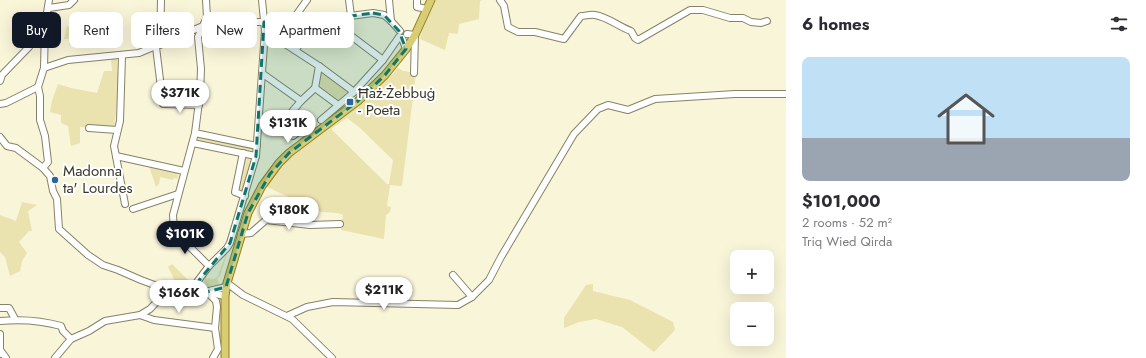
<!DOCTYPE html>
<meta charset="utf-8">
<style>
body{margin:0;font-family:Jost,sans-serif;background:#f2f2f3;color:#2b2b33;height:100vh;display:flex;flex-direction:column;font-size:15px;white-space:nowrap}
*{box-sizing:border-box;margin:0}
p{font-size:13px;color:#7c7c81}
.icon{flex:none;width:22px;height:22px;fill:none;stroke:currentColor;stroke-width:2;stroke-linecap:round;stroke-linejoin:round}
.map{position:relative;flex:1;overflow:hidden}
.panel{display:flex;flex-direction:column;background:#fff;width:360px}
.panel>*{flex:none}
.top-card{position:absolute;left:12px;top:12px;width:380px;height:36px;display:flex;gap:8px}
.controls{position:absolute;left:730px;top:250px;display:grid;gap:8px}
.controls a{display:grid;place-items:center;width:44px;height:44px;border-radius:8px;background:#fff;box-shadow:0 4px 16px #0002;font-size:20px}
.price{position:absolute;translate:-50% -34px;padding:0 9px;border-radius:14px;background:#fff;color:#222;font-size:13px;line-height:26px;filter:drop-shadow(0 1px 2px #0008)}
.price::after{content:'';position:absolute;left:50%;top:24px;width:12px;height:9px;margin-left:-6px;background:inherit;clip-path:polygon(0 0,100% 0,50% 100%)}
.price.active{background:#111827;color:#fff}
ul{padding:0;list-style:none}
li{display:grid;align-content:center;gap:8px;height:212px;padding:0 16px}
li+li{border-top:1px solid #e1e1e2}
li span{display:grid;place-items:center;height:124px;border-radius:8px;color:#555}
li>.icon{margin-inline-start:auto}
span .icon{width:72px;height:72px;fill:#fffc;stroke-width:1}
li b{font-size:17px}
h2{display:flex;justify-content:space-between;align-items:center;height:48px;padding:0 16px;font-size:17px}
.chip{padding:0 14px;border-radius:8px;background:#fff;box-shadow:0 4px 16px #0002;font-size:14px;line-height:36px}
.chip.active{background:#111827;color:#fff}
main{display:flex;flex:1;min-height:0}
.map>svg:first-child{display:block}
.green{fill:#eae2af;fill-rule:evenodd}
.lines{fill:none;stroke-linecap:round;stroke-linejoin:round}
.minor-casing{stroke:#868269;stroke-width:8}
.major-casing{stroke:#8f811f;stroke-width:9}
.minor{stroke:#fff;stroke-width:6}
.major{stroke:#d8cc74;stroke-width:7}
.marked{fill:#0f766e;fill-opacity:0.2;stroke:#0f766e;stroke-width:3;stroke-dasharray:8 5;stroke-linejoin:round}
.poi-dot{fill:#29669d;stroke:#fff;stroke-width:1.5}
.labels{text-anchor:middle;dominant-baseline:central;stroke-width:4;stroke-linejoin:round;paint-order:stroke}
.poi-label{font-size:15px;fill:#38362b;stroke:#fff;text-anchor:start}
</style>
<main>
<div class="map">
<svg width="786" height="358" viewBox="0 0 786 358">
<rect width="100%" height="100%" fill="#f9f5d9"/>
<g class="green">
<path d="M 436,0 L 482,0 L 480,1 L 479,19 L 459,24 L 458,34 L 449,33 L 445,50 L 420,39 L 422,31 Z"/>
<path d="M 67,26 L 93,35 L 88,44 L 69,45 L 70,39 L 64,39 Z"/>
<path d="M 111,58 L 117,59 L 119,89 L 114,128 L 80,127 L 80,143 L 71,146 L 68,126 L 61,123 L 61,115 L 50,112 L 52,101 L 58,84 L 71,88 L 97,93 L 104,71 L 112,71 Z"/>
<path d="M 398,68 L 403,71 L 416,73 L 402,186 L 390,185 L 387,206 L 391,207 L 390,212 L 386,215 L 384,239 L 341,230 L 343,215 L 338,213 L 321,212 L 265,186 C 277,170 291,154 307,142 C 338,118 372,98 398,68 ZM 347,118 L 359,127 L 393,160 L 389,184 L 387,184 L 331,129 Z"/>
<path d="M 321,71 L 348,91 L 338,100 L 318,85 Z"/>
<path d="M 199,137 L 253,147 L 252,152 L 198,140 Z"/>
<path d="M 245,155 L 251,157 L 243,192 L 236,190 Z"/>
<path d="M 149,166 L 177,173 L 178,176 L 177,179 L 174,178 L 173,180 L 160,177 L 159,184 L 156,187 Z"/>
<path d="M 22,202 L 37,205 L 28,211 L 32,231 L 29,231 L 19,242 L 27,253 L 22,261 L 20,271 L 10,276 L 5,257 L 0,252 L 0,215 L 16,221 Z"/>
<path d="M 227,253 L 220,276 L 217,278 L 219,284 L 208,287 L 204,280 L 205,278 L 214,279 L 218,276 L 225,257 L 225,254 Z"/>
<path d="M 172,264 L 189,281 L 187,284 L 177,285 L 168,267 Z"/>
<path d="M 593,284 L 593,291 L 630,300 L 673,322 L 675,330 L 654,352 L 622,327 L 596,319 L 579,322 L 564,328 L 564,318 L 586,285 Z"/>
</g>
<g class="lines">
<defs>
<g id="minor">
<path d="M 206,0 L 207,17 L 198,37 L 201,69 L 200,94 L 195,133 L 173,215 L 174,231 L 209,266"/>
<path d="M 349,0 L 351,16"/>
<path d="M 389,0 L 391,21"/>
<path d="M 417,0 L 417,7 L 427,9"/>
<path d="M 500,0 L 504,6 L 508,27 L 518,32 L 535,32 L 564,39 L 581,16 C 585,16 591,14 595,15 C 608,17 619,27 631,31 L 635,38 L 638,40 L 690,10 L 703,10 L 730,18 L 743,18 L 751,22 L 761,23 L 767,21"/>
<path d="M 49,8 L 69,5 L 74,0"/>
<path d="M 294,18 L 307,0"/>
<path d="M 265,31 L 319,66 L 354,92"/>
<path d="M 407,34 L 415,35 L 414,73"/>
<path d="M 402,38 L 406,49"/>
<path d="M 160,45 L 161,0"/>
<path d="M 156,47 L 163,104 L 199,105"/>
<path d="M 295,50 L 313,29 L 338,26 L 383,60"/>
<path d="M 122,56 L 120,121 L 114,146 L 125,204"/>
<path d="M 44,68 L 68,60 L 139,53 L 203,26 L 223,22 L 264,22 L 294,18 L 328,19 L 373,13 L 384,15 L 391,21 L 400,31"/>
<path d="M 263,74 L 301,101"/>
<path d="M 0,81 L 2,75 L 29,47 L 45,25"/>
<path d="M 315,88 L 338,105"/>
<path d="M 0,104 L 6,103 L 38,87"/>
<path d="M 287,117 L 302,129 L 293,136 L 280,126 L 301,101 L 315,88 L 319,66"/>
<path d="M 321,120 L 354,92 L 383,60 L 399,37"/>
<path d="M 89,128 L 117,130"/>
<path d="M 195,133 L 257,146"/>
<path d="M 0,137 L 7,146 L 16,148 L 43,168 L 50,176 L 53,191 L 57,199 L 59,229 L 88,255 L 103,265 L 118,270 L 141,280 L 168,290 L 191,290 L 207,292 L 225,296"/>
<path d="M 193,143 L 256,156"/>
<path d="M 243,153 L 235,192 L 245,196"/>
<path d="M 116,156 L 184,171"/>
<path d="M 43,168 L 48,162 L 45,136 L 40,120 L 40,96 L 38,87 L 44,68 L 45,25 L 49,0"/>
<path d="M 133,209 L 178,194"/>
<path d="M 241,234 L 251,233 L 266,220 L 310,225 L 340,224"/>
<path d="M 453,275 L 472,297"/>
<path d="M 227,283 L 243,295 L 292,319 L 332,358"/>
<path d="M 191,290 L 209,266 L 227,248 L 230,243 L 256,156 L 265,31 L 262,0"/>
<path d="M 209,291 L 226,287"/>
<path d="M 208,293 L 216,301 L 217,307 L 215,328 L 218,349 L 213,358"/>
<path d="M 0,308 L 9,308 L 15,319"/>
<path d="M 140,315 L 154,320 L 215,328"/>
<path d="M 287,316 L 307,307 L 333,302 L 458,305 L 472,297 L 489,280 L 501,257 L 574,134 L 598,109 L 608,105 L 628,110 L 655,99 L 735,94 L 786,94"/>
<path d="M 0,321 C 21,319 40,320 61,326 L 63,331 L 71,339"/>
<path d="M 0,334 L 0,354"/>
<path d="M 1,351 L 6,358"/>
<path d="M 55,358 L 71,339 L 89,331 L 105,321 L 140,315 L 150,309 L 168,290"/>
</g>
<path id="major" d="M 225,358 L 225,296 L 227,283 L 248,213 L 262,186 L 279,163 L 289,153 L 358,101 L 385,75 L 406,49 L 415,35 L 431,0"/>
</defs>
<use href="#minor" class="minor-casing"/>
<use href="#major" class="major-casing"/>
<use href="#minor" class="minor"/>
<use href="#major" class="major"/>
</g>
<path class="marked" d="M 373,13 L 384,15 L 399,31 L 406,49 L 385,75 L 358,101 L 289,153 L 270,174 L 248,213 L 226,287 L 207,292 L 191,290 L 230,243 L 256,156 L 264,22 L 328,19 Z"/>
<g class="poi-dot">
<rect x="346" y="98" width="8" height="8" rx="2"/>
<circle cx="55" cy="180" r="4"/>
</g>
<g class="labels">
<g class="poi-label">
<text x="358" y="93">Ħaż-Żebbuġ<tspan x="358" dy="17">- Poeta</tspan></text>
<text x="63" y="171">Madonna<tspan x="63" dy="17">ta' Lourdes</tspan></text>
</g>
</g>
</svg>
<div class="controls">
<a>+</a>
<a>−</a>
</div>
<b class="price" style="left:180px;top:114px">$371K</b>
<b class="price" style="left:288px;top:144px">$131K</b>
<b class="price" style="left:289px;top:231px">$180K</b>
<b class="price active" style="left:185px;top:255px">$101K</b>
<b class="price" style="left:384px;top:311px">$211K</b>
<b class="price" style="left:179px;top:314px">$166K</b>
<div class="top-card">
<a class="chip active">Buy</a>
<a class="chip">Rent</a>
<a class="chip">Filters</a>
<a class="chip">New</a>
<a class="chip">Apartment</a>
</div>
</div>
<section class="panel">
<h2>6 homes<svg class="icon" aria-label="filters" viewBox="0 0 24 24"><path d="M4 7h16M4 17h16"/><circle cx="9" cy="7" r="2"/><circle cx="15" cy="17" r="2"/></svg></h2>
<ul>
<li><span style="background:linear-gradient(#bfe0f5 65%,#9aa5b1 0)"><svg class="icon" aria-label="home" viewBox="0 0 24 24"><path d="M3 11l9-7 9 7M6 9v11h12V9"/></svg></span><div><b>$101,000</b><p>2 rooms · 52 m²</p><p>Triq Wied Qirda</p></div></li>
</ul>
</section>
</main>
